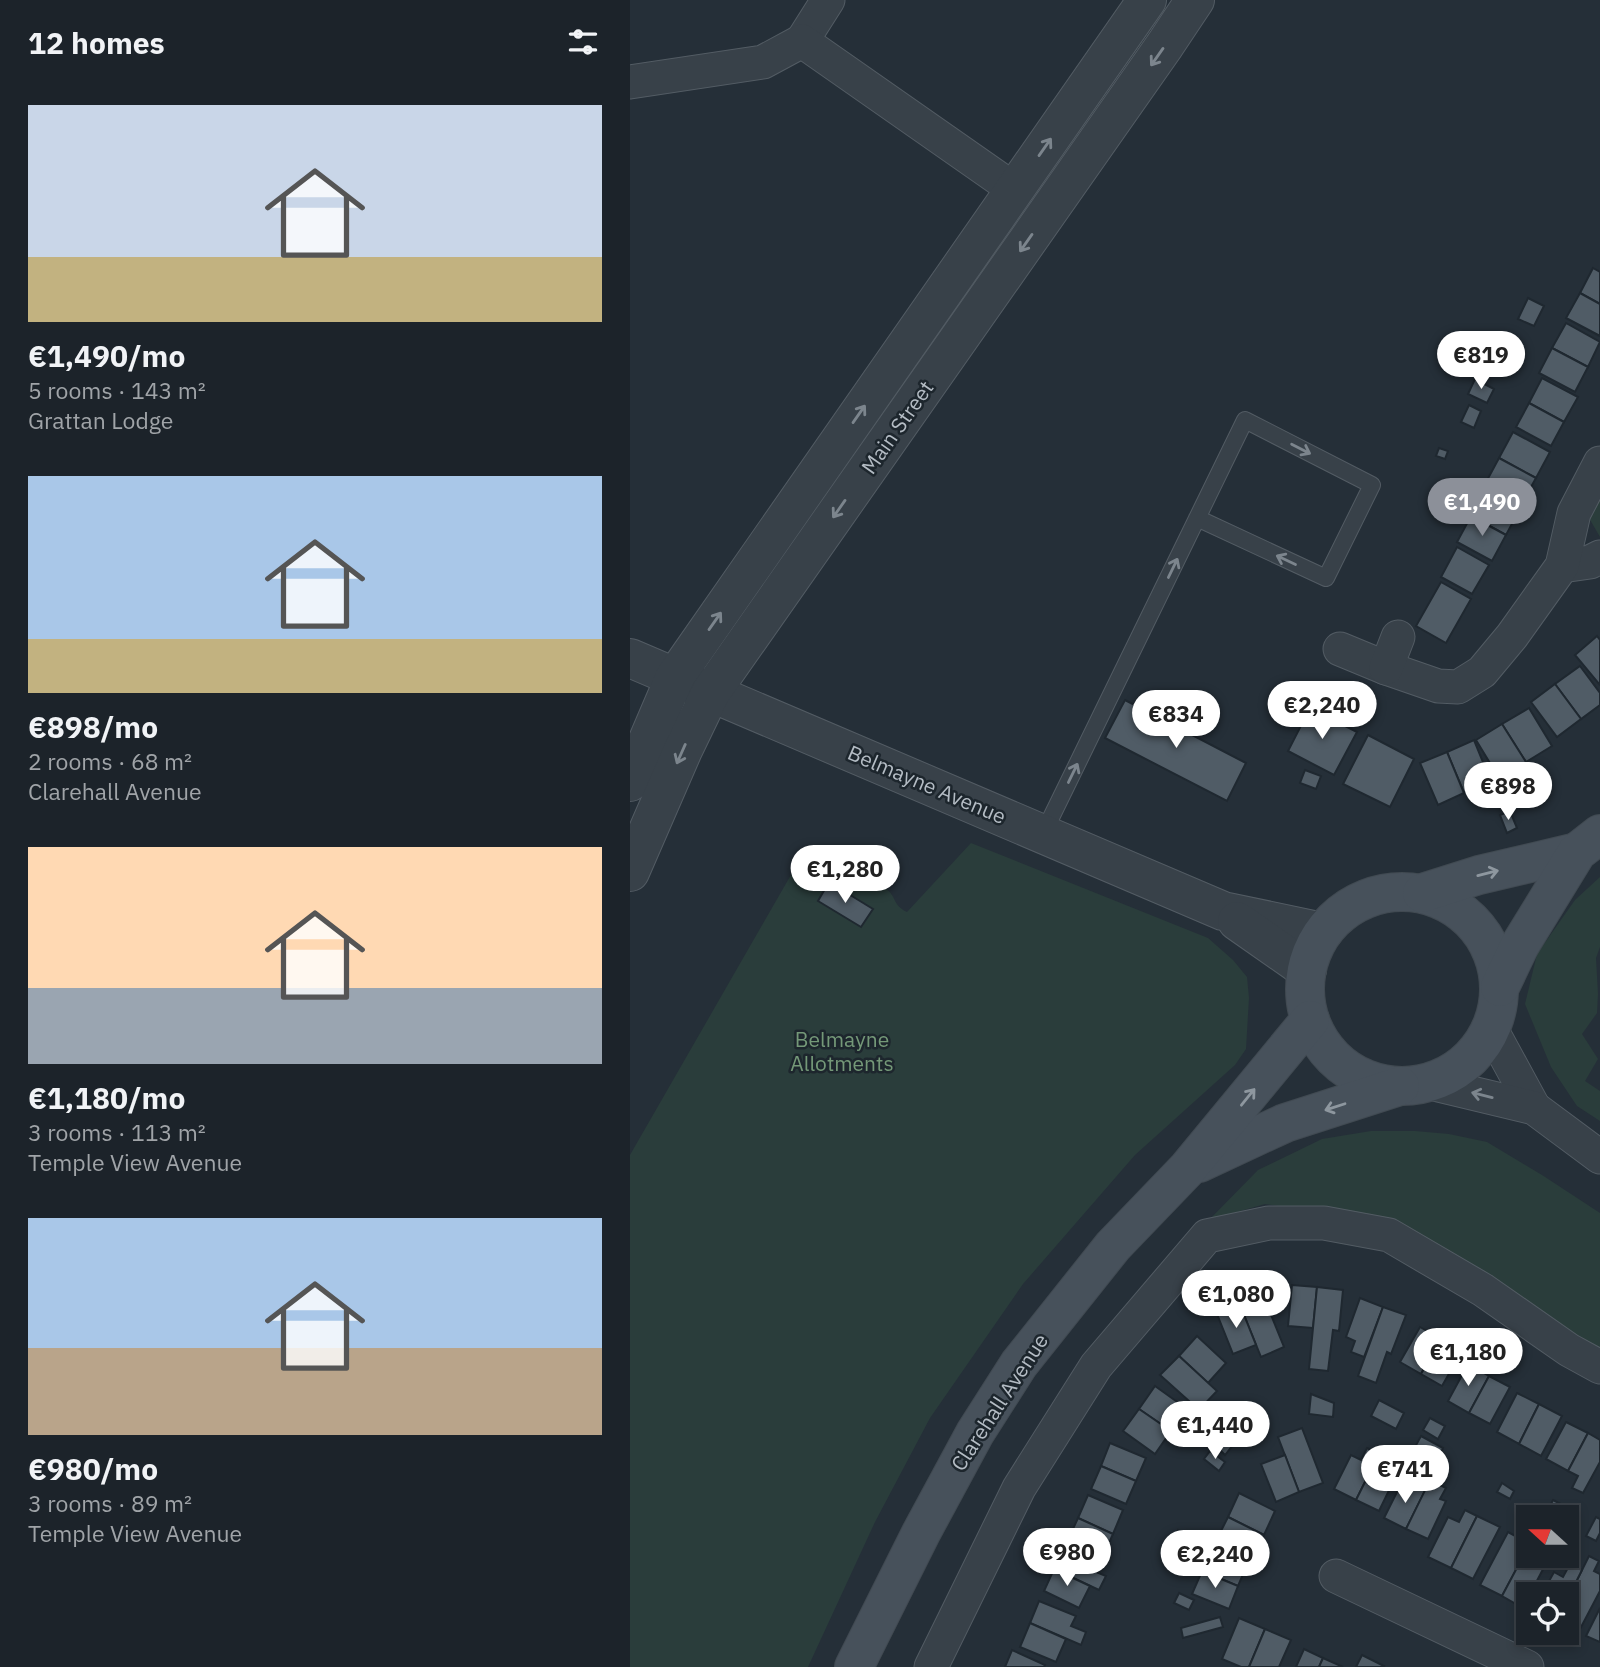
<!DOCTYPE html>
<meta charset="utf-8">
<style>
body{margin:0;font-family:"IBM Plex Sans",sans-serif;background:#252b32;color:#f1f3f6;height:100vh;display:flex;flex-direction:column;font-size:26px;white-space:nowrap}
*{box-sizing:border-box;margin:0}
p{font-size:23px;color:#a0a4a8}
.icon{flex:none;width:38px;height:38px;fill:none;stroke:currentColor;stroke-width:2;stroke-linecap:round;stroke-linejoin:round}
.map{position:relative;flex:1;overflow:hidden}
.drawer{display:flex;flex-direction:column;background:#1c232a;width:630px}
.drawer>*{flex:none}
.needle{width:46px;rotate:291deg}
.buttons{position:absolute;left:886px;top:1505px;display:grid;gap:14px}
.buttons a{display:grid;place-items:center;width:63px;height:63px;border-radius:0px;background:#1c232a;box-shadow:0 4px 10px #0003,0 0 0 2px #3a4047;font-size:35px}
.price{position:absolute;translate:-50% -60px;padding:0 16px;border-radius:24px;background:#fff;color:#222;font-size:23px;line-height:46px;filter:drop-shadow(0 2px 4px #0008)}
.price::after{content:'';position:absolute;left:50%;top:42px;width:21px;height:16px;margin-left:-10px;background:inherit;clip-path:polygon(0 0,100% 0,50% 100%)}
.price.selected{background:#8c9099;color:#fff}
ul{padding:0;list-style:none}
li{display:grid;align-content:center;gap:14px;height:371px;padding:0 28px}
li span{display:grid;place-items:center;height:217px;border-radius:0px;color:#555}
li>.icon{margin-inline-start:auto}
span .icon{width:126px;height:126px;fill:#fffc;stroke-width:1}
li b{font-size:30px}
h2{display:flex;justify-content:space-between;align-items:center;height:84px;padding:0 28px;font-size:30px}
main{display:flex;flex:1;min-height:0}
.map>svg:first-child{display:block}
.green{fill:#2a3d3b}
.building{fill:#505c66;stroke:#1f2830;stroke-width:2}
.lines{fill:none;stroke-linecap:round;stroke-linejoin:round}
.service-casing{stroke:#535c64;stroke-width:18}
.minor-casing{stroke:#535c64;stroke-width:35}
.tertiary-casing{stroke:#535c64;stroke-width:40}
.secondary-casing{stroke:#414a52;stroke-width:40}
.service{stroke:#384149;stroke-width:16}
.minor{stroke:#384149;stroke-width:33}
.tertiary{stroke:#384149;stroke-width:38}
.secondary{stroke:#47515b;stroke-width:38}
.oneway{stroke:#7c858d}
.oneway2{stroke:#8e979f}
.labels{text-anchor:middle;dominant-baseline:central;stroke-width:5;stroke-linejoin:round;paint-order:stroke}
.street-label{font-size:21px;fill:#b4bcc4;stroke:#1d262d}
.park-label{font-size:21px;fill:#749878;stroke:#1d262d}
</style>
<main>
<section class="drawer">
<h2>12 homes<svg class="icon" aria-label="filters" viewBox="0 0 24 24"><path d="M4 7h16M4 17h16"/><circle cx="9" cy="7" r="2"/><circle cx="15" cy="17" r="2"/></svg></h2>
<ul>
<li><span style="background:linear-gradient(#c9d6e8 70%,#c2b280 0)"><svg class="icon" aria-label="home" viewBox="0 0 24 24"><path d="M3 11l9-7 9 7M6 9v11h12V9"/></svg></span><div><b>€1,490/mo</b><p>5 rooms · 143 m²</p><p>Grattan Lodge</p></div></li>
<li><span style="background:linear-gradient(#a9c7e8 75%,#c2b280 0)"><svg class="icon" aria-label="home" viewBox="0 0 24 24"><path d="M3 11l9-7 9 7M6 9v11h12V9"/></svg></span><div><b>€898/mo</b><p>2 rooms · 68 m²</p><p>Clarehall Avenue</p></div></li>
<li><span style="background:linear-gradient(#ffd9b3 65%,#9aa5b1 0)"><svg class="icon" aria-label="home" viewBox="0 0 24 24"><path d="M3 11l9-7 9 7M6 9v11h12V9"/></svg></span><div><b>€1,180/mo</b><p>3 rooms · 113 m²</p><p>Temple View Avenue</p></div></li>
<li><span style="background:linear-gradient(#a9c7e8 60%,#b9a48a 0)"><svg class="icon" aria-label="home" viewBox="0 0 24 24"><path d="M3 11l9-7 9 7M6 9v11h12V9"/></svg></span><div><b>€980/mo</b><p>3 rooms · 89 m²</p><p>Temple View Avenue</p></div></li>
</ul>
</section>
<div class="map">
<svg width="970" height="1667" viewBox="0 0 970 1667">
<rect width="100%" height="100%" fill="#252f38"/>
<g class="green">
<path d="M 970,497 L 970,537 L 959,518 Z"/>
<path d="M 341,843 L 578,938 L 603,960 L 617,977 L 619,998 L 616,1049 L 605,1065 L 505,1155 L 393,1284 L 300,1418 L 245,1522 L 178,1667 L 0,1667 L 0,1155 L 177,847 C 203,860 231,872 255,888 C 267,896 262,905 277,912 Z"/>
<path d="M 970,877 L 970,947 L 966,958 L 968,994 L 967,1013 L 952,1034 L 968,1059 L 955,1081 L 970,1091 L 970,1121 L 947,1106 L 921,1067 L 895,1004 L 907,954 L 945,900 Z"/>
<path d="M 741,1131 L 785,1131 L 819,1134 L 857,1142 L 912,1175 L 970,1213 L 970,1352 L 757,1220 L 635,1204 L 579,1220 L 628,1170 L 692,1139 Z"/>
</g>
<g class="building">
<path d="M 963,268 L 970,272 L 970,304 L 950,293 Z"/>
<path d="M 950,293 L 970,304 L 970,336 L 936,318 Z"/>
<path d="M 898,298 L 914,306 L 904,326 L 888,319 Z"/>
<path d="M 936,323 L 970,342 L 958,367 L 922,348 Z"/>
<path d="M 922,348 L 958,367 L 945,392 L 909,373 Z"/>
<path d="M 868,354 L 881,361 L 872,377 L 860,369 Z"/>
<path d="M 912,378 L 948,397 L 934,422 L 899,403 Z"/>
<path d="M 845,379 L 864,389 L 857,403 L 838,394 Z"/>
<path d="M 899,403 L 934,422 L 921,446 L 886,427 Z"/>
<path d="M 839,405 L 851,411 L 844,428 L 831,422 Z"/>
<path d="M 883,432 L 920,452 L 906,478 L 869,458 Z"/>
<path d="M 809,448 L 818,451 L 815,459 L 806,456 Z"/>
<path d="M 869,458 L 906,478 L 892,503 L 855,484 Z"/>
<path d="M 855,490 L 890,509 L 876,535 L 841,516 Z"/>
<path d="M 841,516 L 876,535 L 862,561 L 827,542 Z"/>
<path d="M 827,547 L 859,565 L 842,594 L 811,577 Z"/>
<path d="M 811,582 L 841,599 L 816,643 L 786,626 Z"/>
<path d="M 967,636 L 970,640 L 970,685 L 945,655 Z"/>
<path d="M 950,666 L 970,693 L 970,705 L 951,719 L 925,684 Z"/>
<path d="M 925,684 L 951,719 L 927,737 L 901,702 Z"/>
<path d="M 495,700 L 616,763 L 597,801 L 475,738 Z"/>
<path d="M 680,708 L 727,732 L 704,775 L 658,751 Z"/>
<path d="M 899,708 L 922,746 L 896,762 L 872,724 Z"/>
<path d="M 872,724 L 896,762 L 869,778 L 846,740 Z"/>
<path d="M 738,735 L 784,759 L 760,807 L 713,784 Z"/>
<path d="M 844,740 L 861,782 L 834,793 L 817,752 Z"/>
<path d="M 817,752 L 834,793 L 808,805 L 790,763 Z"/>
<path d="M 675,770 L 691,776 L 686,789 L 670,783 Z"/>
<path d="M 880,811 L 887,828 L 877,833 L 870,815 Z"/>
<path d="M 199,882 L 243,909 L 231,927 L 188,901 Z"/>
<path d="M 662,1285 L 687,1287 L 683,1328 L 658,1326 Z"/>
<path d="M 687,1287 L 713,1290 L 709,1331 L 703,1330 L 698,1371 L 679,1369 Z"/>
<path d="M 633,1295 L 654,1347 L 631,1357 L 610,1305 Z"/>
<path d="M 730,1298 L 753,1307 L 734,1357 L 721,1352 L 725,1341 L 716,1337 Z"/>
<path d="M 610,1305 L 626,1345 L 603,1354 L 587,1314 Z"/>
<path d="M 753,1307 L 776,1315 L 761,1354 L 757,1352 L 746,1383 L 728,1376 Z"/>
<path d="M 790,1327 L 811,1339 L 791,1374 L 770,1362 Z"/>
<path d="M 567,1336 L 596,1363 L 578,1383 L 549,1356 Z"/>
<path d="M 811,1339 L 832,1351 L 812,1386 L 791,1374 Z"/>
<path d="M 549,1356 L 587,1391 L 569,1410 L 530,1375 Z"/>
<path d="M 838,1364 L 859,1376 L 839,1413 L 818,1401 Z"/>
<path d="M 859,1376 L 880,1387 L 860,1424 L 839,1413 Z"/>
<path d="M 525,1386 L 557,1409 L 541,1431 L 509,1409 Z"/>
<path d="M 887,1393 L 909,1404 L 889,1444 L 867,1432 Z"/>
<path d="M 681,1394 L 704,1403 L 703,1417 L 679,1414 Z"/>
<path d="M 749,1400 L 774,1413 L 766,1429 L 741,1416 Z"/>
<path d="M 909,1404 L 932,1416 L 911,1456 L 889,1444 Z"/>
<path d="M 509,1409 L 541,1431 L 525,1454 L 493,1431 Z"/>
<path d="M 800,1418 L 815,1426 L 808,1439 L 793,1430 Z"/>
<path d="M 936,1422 L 958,1433 L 938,1471 L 916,1459 Z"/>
<path d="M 672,1428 L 693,1483 L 669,1492 L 648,1437 Z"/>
<path d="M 958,1433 L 970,1440 L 970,1462 L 953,1493 L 942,1488 L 948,1476 L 938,1471 Z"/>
<path d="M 593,1436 L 603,1445 L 595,1455 L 585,1445 Z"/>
<path d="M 791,1436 L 813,1448 L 808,1460 L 785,1447 Z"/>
<path d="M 480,1443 L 516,1458 L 506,1481 L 471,1466 Z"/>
<path d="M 737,1448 L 749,1454 L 726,1500 L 704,1489 L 721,1455 L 731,1460 Z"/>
<path d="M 580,1451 L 595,1462 L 589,1471 L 574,1459 Z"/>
<path d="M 749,1454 L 763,1461 L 757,1472 L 766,1476 L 749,1511 L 726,1500 Z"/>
<path d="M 655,1455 L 669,1492 L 646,1502 L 631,1464 Z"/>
<path d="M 471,1466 L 506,1481 L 496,1504 L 461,1489 Z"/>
<path d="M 773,1480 L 795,1491 L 776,1529 L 754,1518 Z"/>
<path d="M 800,1480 L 816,1488 L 810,1499 L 816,1501 L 798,1539 L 776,1529 Z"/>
<path d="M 872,1483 L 884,1491 L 880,1499 L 867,1492 Z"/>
<path d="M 609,1493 L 645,1511 L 634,1535 L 598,1517 Z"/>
<path d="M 458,1495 L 493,1510 L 483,1534 L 448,1518 Z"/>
<path d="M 923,1500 L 946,1512 L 941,1522 L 936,1520 L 936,1517 L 932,1517 L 918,1510 Z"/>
<path d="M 835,1510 L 847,1516 L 821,1568 L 798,1557 L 818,1517 L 829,1522 Z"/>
<path d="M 847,1516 L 870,1527 L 843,1579 L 821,1568 Z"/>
<path d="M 598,1517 L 634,1535 L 622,1558 L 586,1541 Z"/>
<path d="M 966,1517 L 970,1519 L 970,1533 L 966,1541 L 956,1536 Z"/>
<path d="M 448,1518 L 483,1534 L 473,1557 L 437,1542 Z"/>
<path d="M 548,1530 L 567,1539 L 560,1556 L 541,1548 Z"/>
<path d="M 878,1532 L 898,1543 L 898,1547 L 872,1596 L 850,1585 Z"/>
<path d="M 435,1547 L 470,1564 L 466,1572 L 476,1576 L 469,1590 L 424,1569 Z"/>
<path d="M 581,1547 L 618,1563 L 608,1586 L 572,1571 Z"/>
<path d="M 898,1547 L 898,1556 L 920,1556 L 900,1594 L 898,1594 L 898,1599 L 893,1608 L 872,1596 Z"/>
<path d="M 959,1556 L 969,1561 L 964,1571 L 970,1574 L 970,1591 L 949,1631 L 936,1624 L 936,1602 Z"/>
<path d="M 940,1564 L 952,1570 L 936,1602 L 936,1594 L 912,1594 L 924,1572 L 933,1577 Z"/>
<path d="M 424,1569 L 460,1586 L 449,1608 L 414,1591 Z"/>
<path d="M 572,1571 L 608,1586 L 599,1609 L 562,1594 Z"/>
<path d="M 549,1593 L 564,1600 L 559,1610 L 544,1603 Z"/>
<path d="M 409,1601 L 446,1616 L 441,1626 L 456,1632 L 451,1645 L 400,1623 Z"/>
<path d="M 970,1608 L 970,1642 L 956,1636 Z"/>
<path d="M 590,1617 L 593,1627 L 553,1638 L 551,1628 Z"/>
<path d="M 609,1618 L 635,1629 L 619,1667 L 611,1667 L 592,1659 Z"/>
<path d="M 400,1623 L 436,1639 L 426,1662 L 390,1647 Z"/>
<path d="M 635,1629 L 661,1640 L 649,1667 L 619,1667 Z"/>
<path d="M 674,1649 L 693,1658 L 689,1667 L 666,1667 Z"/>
<path d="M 382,1650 L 415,1665 L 414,1667 L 375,1667 Z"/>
<path d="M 732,1655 L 754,1666 L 753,1667 L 726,1667 Z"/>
<path d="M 693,1658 L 713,1667 L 689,1667 Z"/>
</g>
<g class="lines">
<defs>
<path id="service" d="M 413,834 L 615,420 L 742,485 L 696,578 L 567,518"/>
<g id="minor">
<path d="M 172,41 L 198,0"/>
<path d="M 0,82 L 133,62 L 172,41 L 385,190"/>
<path d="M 932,566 L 960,562 L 970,557"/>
<path d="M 710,649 L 756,668 L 808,686 L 828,687 L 852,672 L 882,636 L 932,566 L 944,513 L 970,463"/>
<path d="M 756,668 L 768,637"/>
<path d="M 861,1029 L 904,1108"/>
<path d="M 800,1083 L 904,1108 L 970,1157"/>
<path d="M 706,1576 L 897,1667"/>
<path d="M 301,1667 L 389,1488 L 466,1366 L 577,1236 L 639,1223 L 694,1223 L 759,1235 L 853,1290 L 939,1350 L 970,1367"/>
</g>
<g id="tertiary">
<path d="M 0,658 L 593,911 L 693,932"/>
<path d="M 0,782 L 45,677 L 517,0"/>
<path d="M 0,872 L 53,750 L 81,692 L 535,45 L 565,0"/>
<path d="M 607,921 L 677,970"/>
</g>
<g id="secondary">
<circle cx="772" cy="989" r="97"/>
<path d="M 792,893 L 849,875 L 947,852"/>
<path d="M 870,987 L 890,945 L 947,852 L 970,834"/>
<path d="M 569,1163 L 655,1123 L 770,1086"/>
<path d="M 224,1667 L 291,1533 L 345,1433 L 389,1364 L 483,1246 L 558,1168 L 680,1020"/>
</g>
</defs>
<use href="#service" class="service-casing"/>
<use href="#minor" class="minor-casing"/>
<use href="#tertiary" class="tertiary-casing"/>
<use href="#secondary" class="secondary-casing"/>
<use href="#service" class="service"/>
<use href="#minor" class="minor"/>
<use href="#tertiary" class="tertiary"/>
<use href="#secondary" class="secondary"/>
</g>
<defs><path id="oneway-shaft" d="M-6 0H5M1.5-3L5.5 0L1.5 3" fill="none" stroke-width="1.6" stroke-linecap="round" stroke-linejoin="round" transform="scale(1.75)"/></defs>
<g class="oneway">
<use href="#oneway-shaft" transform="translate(527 57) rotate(125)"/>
<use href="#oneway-shaft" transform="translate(415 147) rotate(-55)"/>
<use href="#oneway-shaft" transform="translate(396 243) rotate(125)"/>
<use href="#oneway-shaft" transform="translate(229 414) rotate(-55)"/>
<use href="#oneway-shaft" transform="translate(671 449) rotate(27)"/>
<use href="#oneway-shaft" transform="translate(209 509) rotate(125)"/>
<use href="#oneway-shaft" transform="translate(656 560) rotate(-155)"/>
<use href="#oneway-shaft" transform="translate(543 568) rotate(-64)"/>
<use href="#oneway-shaft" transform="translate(85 621) rotate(-55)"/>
<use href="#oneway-shaft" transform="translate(51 754) rotate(114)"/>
<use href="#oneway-shaft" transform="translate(443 773) rotate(-64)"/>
<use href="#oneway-shaft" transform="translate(852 1095) rotate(-166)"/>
</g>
<g class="oneway2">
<use href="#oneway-shaft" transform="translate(858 873) rotate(-14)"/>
<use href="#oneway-shaft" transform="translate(618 1097) rotate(-51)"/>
<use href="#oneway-shaft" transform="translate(705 1107) rotate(162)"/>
</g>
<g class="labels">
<g class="street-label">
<text transform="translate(267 427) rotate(-55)">Main Street</text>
<text transform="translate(297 784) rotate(23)">Belmayne Avenue</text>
<text transform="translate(369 1402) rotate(-57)">Clarehall Avenue</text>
</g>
<g class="park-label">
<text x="212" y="1039">Belmayne<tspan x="212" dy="24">Allotments</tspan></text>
</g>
</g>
</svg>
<div class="buttons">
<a><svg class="needle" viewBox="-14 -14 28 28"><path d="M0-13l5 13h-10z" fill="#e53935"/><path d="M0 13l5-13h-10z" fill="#a0a4a8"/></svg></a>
<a><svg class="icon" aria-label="locate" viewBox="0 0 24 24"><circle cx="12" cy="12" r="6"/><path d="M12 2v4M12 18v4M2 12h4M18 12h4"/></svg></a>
</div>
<b class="price" style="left:851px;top:391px">€819</b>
<b class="price selected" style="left:852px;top:538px">€1,490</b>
<b class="price" style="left:692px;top:741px">€2,240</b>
<b class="price" style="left:546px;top:750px">€834</b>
<b class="price" style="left:878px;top:822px">€898</b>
<b class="price" style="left:215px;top:905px">€1,280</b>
<b class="price" style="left:606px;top:1330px">€1,080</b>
<b class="price" style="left:838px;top:1388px">€1,180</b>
<b class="price" style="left:585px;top:1461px">€1,440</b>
<b class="price" style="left:775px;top:1505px">€741</b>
<b class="price" style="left:437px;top:1588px">€980</b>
<b class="price" style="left:585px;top:1590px">€2,240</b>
</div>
</main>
